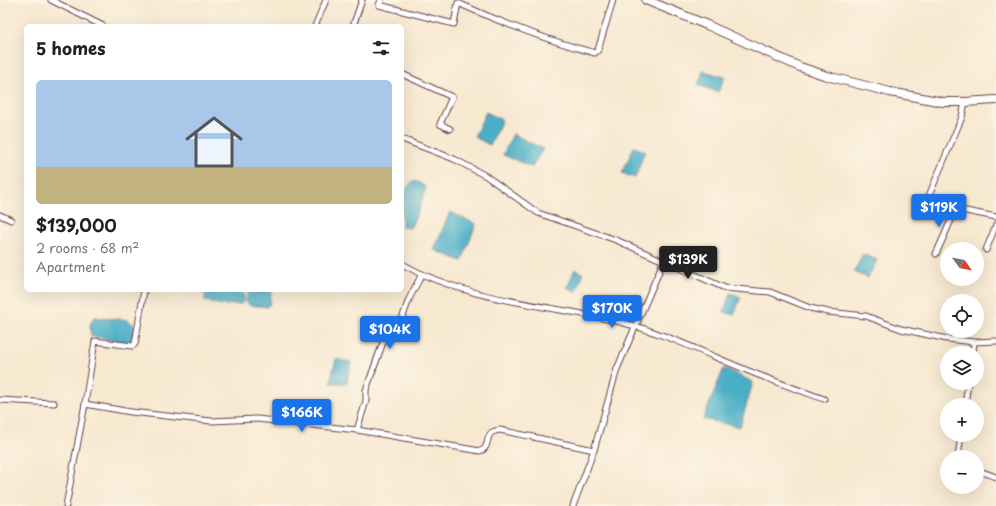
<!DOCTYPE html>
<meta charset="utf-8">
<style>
body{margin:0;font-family:"Playpen Sans",sans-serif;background:#f2f2f2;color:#202124;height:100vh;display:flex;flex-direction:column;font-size:15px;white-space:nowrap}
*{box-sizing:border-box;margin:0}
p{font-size:13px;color:#757577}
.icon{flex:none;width:22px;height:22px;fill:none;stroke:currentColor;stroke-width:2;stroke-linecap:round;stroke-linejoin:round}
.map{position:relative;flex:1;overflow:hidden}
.drawer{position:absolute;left:24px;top:24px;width:380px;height:268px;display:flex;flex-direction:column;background:#fff;border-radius:6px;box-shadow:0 4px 16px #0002}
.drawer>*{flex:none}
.needle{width:26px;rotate:123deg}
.tools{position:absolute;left:940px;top:242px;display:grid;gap:8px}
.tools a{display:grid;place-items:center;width:44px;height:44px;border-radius:50%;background:#fff;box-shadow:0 4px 16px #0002;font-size:20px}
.price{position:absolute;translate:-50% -34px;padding:0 9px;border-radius:4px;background:#1a73e8;color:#fff;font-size:13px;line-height:26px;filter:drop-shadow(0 1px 2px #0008)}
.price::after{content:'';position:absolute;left:50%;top:24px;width:12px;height:9px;margin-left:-6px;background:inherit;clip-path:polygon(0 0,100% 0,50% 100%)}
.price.active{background:#222;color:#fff}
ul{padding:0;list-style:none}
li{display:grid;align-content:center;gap:8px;height:212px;padding:0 12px}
li span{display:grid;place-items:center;height:124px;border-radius:6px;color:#555}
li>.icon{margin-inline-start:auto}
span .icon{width:72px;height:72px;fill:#fffc;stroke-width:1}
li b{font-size:17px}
h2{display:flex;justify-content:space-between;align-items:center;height:48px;padding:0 12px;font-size:17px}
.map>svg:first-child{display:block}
.water{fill:#48afc7;stroke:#496779}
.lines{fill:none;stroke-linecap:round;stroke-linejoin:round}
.street-casing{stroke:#643d44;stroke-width:7}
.primary-casing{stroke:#643d44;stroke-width:10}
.street{stroke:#fff;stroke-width:5}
.primary{stroke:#fff;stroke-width:8}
</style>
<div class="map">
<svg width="996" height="506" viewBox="0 0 996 506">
<rect width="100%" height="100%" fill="#fcf5e5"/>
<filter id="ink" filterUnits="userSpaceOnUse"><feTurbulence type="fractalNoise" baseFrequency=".025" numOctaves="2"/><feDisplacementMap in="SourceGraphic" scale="8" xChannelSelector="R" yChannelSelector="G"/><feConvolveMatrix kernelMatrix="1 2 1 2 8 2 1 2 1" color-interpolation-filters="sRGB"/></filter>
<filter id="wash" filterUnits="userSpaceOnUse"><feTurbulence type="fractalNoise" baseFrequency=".012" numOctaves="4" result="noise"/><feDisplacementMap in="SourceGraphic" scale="16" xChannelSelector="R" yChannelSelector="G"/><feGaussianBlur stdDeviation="0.9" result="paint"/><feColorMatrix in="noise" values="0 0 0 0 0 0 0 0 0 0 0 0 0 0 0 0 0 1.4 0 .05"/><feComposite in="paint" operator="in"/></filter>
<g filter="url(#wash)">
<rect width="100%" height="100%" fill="#f7e8d0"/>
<g class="water">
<path d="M 703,71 L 725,77 L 718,92 L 698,85 Z"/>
<path d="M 486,112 L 502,120 L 490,145 L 474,137 Z"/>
<path d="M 513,134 L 543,149 L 532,167 L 503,155 Z"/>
<path d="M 634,147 L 645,151 L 635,178 L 622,173 Z"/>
<path d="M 413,181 L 420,183 L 426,188 L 417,215 L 410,228 L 402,227 C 402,211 400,193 413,181 Z"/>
<path d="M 450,212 L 476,224 L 462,261 L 434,250 Z"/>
<path d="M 863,254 L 877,260 L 868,278 L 854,272 Z"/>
<path d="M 575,269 L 583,274 L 577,291 L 567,288 Z"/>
<path d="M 205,290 L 242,290 L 245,300 L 241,304 L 222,305 L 205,301 Z"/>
<path d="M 249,290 L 270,291 L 271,292 L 270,304 L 267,307 L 249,305 L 246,302 Z"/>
<path d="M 730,293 L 741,297 L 734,315 L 724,312 Z"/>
<path d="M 94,317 L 128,320 L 135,326 L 133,340 L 125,342 L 91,336 L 90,325 Z"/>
<path d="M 336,359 L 351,362 L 347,383 L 330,383 Z"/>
<path d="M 724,368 L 753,382 L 740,427 L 703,419 Z"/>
</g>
</g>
<g filter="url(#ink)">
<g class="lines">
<defs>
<g id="street">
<path d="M 51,0 L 103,26"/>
<path d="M 381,0 L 379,5 L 454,24 L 458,3 C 504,24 546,40 595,53 L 598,50 L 613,0"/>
<path d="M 315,26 L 326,0"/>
<path d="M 353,26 L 362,0"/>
<path d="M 402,74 L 452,97 L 440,124 L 450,129"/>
<path d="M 965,102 L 962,117 L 928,198 L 956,209 L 996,217"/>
<path d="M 402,139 L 454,159 L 486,176 L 538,213 L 616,240 L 725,288 L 770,292 L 810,308 L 828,312 L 866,316 L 901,329 L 947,339 L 974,342 L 996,341"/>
<path d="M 0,215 L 11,220"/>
<path d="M 986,250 L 996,225"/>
<path d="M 936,254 L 956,209"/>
<path d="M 402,264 C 470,302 546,304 620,322 C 661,332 700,351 739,367 C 767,379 796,389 824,399"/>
<path d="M 973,353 L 974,342"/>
<path d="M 0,400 L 54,403"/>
<path d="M 85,404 L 95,341 L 132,346 L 135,344 L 144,290"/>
<path d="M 965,405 L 968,383"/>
<path d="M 357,430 L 366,401 L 366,390 L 387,331 L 391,325 L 401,322 L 409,299 L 422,274"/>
<path d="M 958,457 L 961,435"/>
<path d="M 977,470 L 996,477"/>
<path d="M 66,506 L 85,404 L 131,412 L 211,421 L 257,419 L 357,430 L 480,451 C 493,447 481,432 500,430 L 594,450"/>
<path d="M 573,506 L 594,450 L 617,369 L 664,260"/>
</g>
<path id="primary" d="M 646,0 L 707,25 L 800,67 L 827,76 L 890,92 L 943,102 L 965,102 L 996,100"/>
</defs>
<use href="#street" class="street-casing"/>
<use href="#primary" class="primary-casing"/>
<use href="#street" class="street"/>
<use href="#primary" class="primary"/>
</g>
</g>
</svg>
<div class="tools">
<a><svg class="needle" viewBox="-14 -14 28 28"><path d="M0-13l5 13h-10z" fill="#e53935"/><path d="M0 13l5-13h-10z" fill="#757577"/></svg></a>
<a><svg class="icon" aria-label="locate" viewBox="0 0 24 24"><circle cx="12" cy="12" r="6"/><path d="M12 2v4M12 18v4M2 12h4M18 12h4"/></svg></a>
<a><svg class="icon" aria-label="layers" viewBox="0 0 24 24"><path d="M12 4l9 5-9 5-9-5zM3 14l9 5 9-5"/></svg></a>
<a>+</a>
<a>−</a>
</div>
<b class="price" style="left:939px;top:228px">$119K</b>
<b class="price active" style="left:688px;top:280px">$139K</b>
<b class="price" style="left:612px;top:329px">$170K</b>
<b class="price" style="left:390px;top:350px">$104K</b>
<b class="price" style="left:302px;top:433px">$166K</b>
<section class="drawer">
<h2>5 homes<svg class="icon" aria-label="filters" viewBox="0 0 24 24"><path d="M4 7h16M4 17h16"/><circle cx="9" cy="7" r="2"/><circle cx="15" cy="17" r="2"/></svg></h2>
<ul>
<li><span style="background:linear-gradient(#a9c7e8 70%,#c2b280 0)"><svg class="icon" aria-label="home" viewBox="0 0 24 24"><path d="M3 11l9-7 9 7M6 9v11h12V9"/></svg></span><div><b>$139,000</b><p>2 rooms · 68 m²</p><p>Apartment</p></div></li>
</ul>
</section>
</div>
